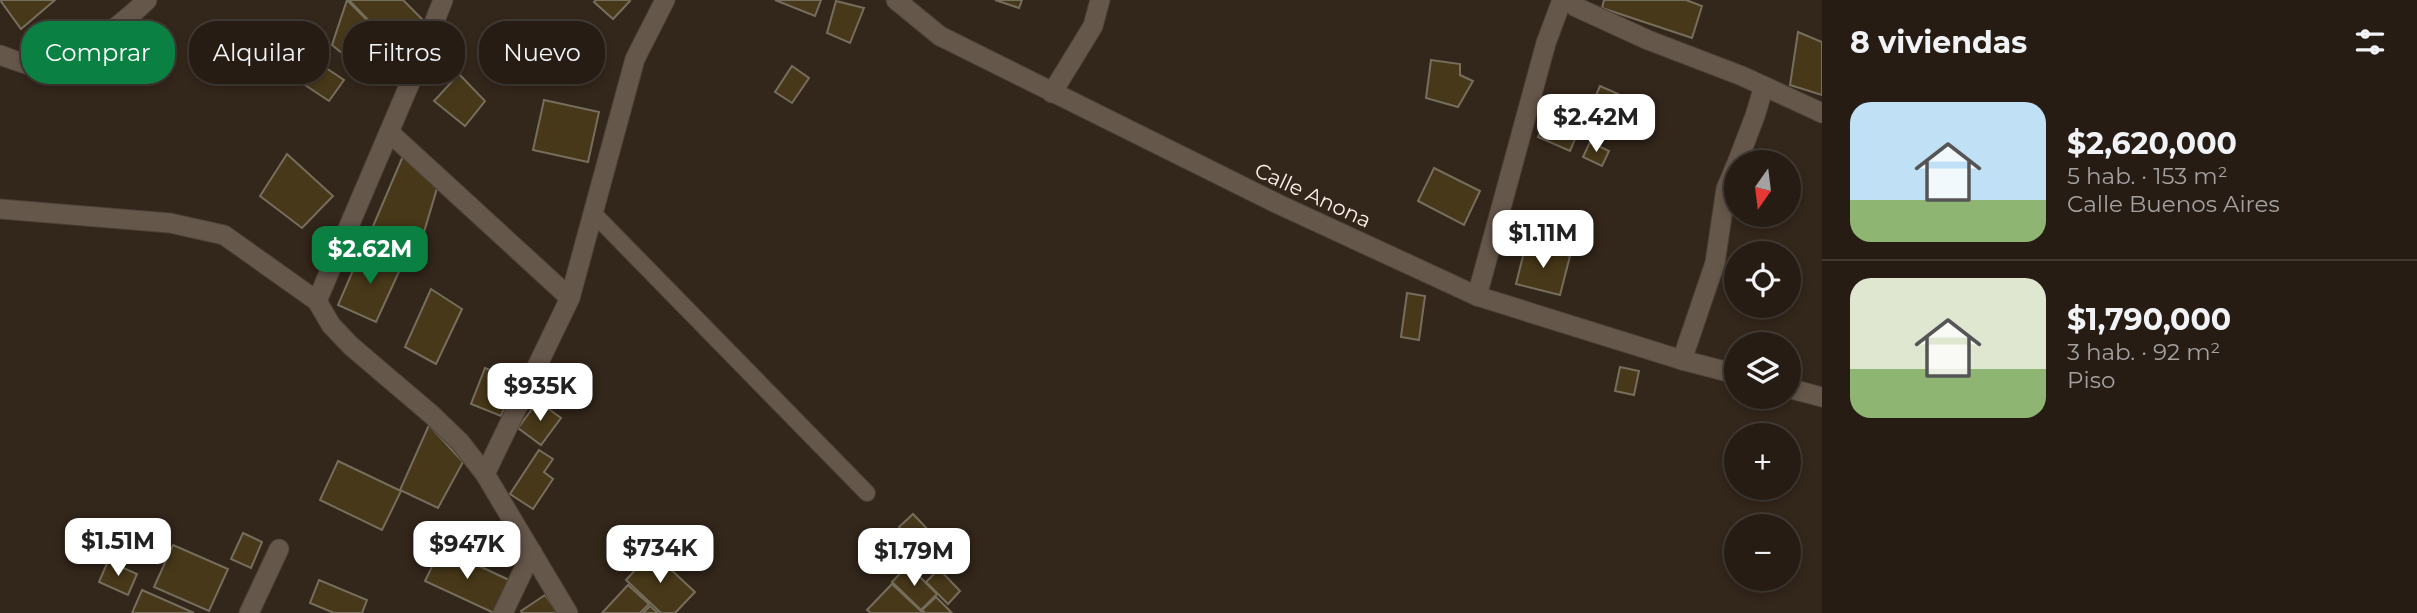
<!DOCTYPE html>
<html lang="es">
<meta charset="utf-8">
<style>
body{margin:0;font-family:Montserrat,sans-serif;background:#322922;color:#f1f3f6;height:100vh;display:flex;flex-direction:column;font-size:26px;white-space:nowrap}
*{box-sizing:border-box;margin:0}
p{font-size:23px;color:#a4a1a0}
.icon{flex:none;width:38px;height:38px;fill:none;stroke:currentColor;stroke-width:2;stroke-linecap:round;stroke-linejoin:round}
.map{position:relative;flex:1;overflow:hidden}
.drawer{display:flex;flex-direction:column;background:#261c14;width:595px}
.drawer>*{flex:none}
.guide{position:absolute;left:21px;top:21px;width:665px;height:63px;display:flex;gap:14px}
.needle{width:46px;rotate:194deg}
.buttons{position:absolute;left:1724px;top:150px;display:grid;gap:14px}
.buttons a{display:grid;place-items:center;width:77px;height:77px;border-radius:50%;background:#261c14;box-shadow:0 4px 10px #0003,0 0 0 2px #423a34;font-size:35px}
.price{position:absolute;translate:-50% -60px;padding:0 16px;border-radius:14px;background:#fff;color:#222;font-size:23px;line-height:46px;filter:drop-shadow(0 2px 4px #0008)}
.price::after{content:'';position:absolute;left:50%;top:42px;width:21px;height:16px;margin-left:-10px;background:inherit;clip-path:polygon(0 0,100% 0,50% 100%)}
.price.current{background:#0b8043;color:#fff}
ul{padding:0;list-style:none}
li{display:flex;align-items:center;gap:21px;height:175px;padding:0 28px}
li+li{border-top:2px solid #423a34}
li span{display:grid;place-items:center;flex:none;width:196px;height:140px;border-radius:21px;color:#555}
li>.icon{margin-inline-start:auto}
span .icon{width:84px;height:84px;fill:#fffc;stroke-width:1}
li b{font-size:30px}
h2{display:flex;justify-content:space-between;align-items:center;height:84px;padding:0 28px;font-size:30px}
.pill{padding:0 24px;border-radius:28px;background:#261c14;box-shadow:0 4px 10px #0003,0 0 0 2px #423a34;font-size:24px;line-height:63px}
.pill.current{background:#0b8043;color:#fff}
main{display:flex;flex:1;min-height:0}
.map>svg:first-child{display:block}
.building{fill:#473819;stroke:#766e5d;stroke-width:2}
.lines{fill:none;stroke-linecap:round;stroke-linejoin:round}
.service-casing{stroke:#4c4137;stroke-width:18}
.minor-casing{stroke:#4c4137;stroke-width:21}
.service{stroke:#66574b;stroke-width:16}
.minor{stroke:#66574b;stroke-width:19}
.labels{text-anchor:middle;dominant-baseline:central;stroke-width:7;stroke-linejoin:round;paint-order:stroke}
.street-label{font-size:21px;fill:#faf1e9;stroke:#33261b}
</style>
<main>
<div class="map">
<svg width="1822" height="613" viewBox="0 0 1822 613">
<rect width="100%" height="100%" fill="#33261b"/>
<g class="building">
<path d="M 0,0 L 55,0 L 21,29 Z"/>
<path d="M 347,0 L 399,52 L 377,82 L 332,45 Z"/>
<path d="M 349,0 L 403,0 L 425,22 L 399,52 Z"/>
<path d="M 596,0 L 628,0 L 630,1 L 613,19 L 594,2 Z"/>
<path d="M 775,0 L 821,0 L 815,16 Z"/>
<path d="M 995,0 L 1022,0 L 1019,8 Z"/>
<path d="M 1604,0 L 1686,0 L 1702,6 L 1692,38 L 1602,8 Z"/>
<path d="M 836,1 L 864,8 L 850,43 L 827,33 Z"/>
<path d="M 1798,32 L 1822,42 L 1822,95 L 1790,85 Z"/>
<path d="M 1431,60 L 1460,64 L 1460,75 L 1473,81 L 1458,107 L 1426,98 Z"/>
<path d="M 317,62 L 344,80 L 329,101 L 302,83 Z"/>
<path d="M 792,66 L 809,78 L 792,103 L 775,92 Z"/>
<path d="M 459,74 L 485,101 L 465,126 L 434,101 Z"/>
<path d="M 1600,86 L 1625,97 L 1617,116 L 1631,122 L 1626,133 L 1587,116 Z"/>
<path d="M 544,100 L 599,112 L 588,162 L 533,150 Z"/>
<path d="M 1550,111 L 1581,125 L 1570,151 L 1538,137 Z"/>
<path d="M 1590,142 L 1609,151 L 1602,166 L 1583,157 Z"/>
<path d="M 287,154 L 333,196 L 302,228 L 260,196 Z"/>
<path d="M 403,156 L 438,185 L 418,252 L 371,231 Z"/>
<path d="M 1434,168 L 1480,191 L 1464,225 L 1418,201 Z"/>
<path d="M 1526,244 L 1570,256 L 1560,295 L 1516,284 Z"/>
<path d="M 361,252 L 402,265 L 376,322 L 338,305 Z"/>
<path d="M 431,289 L 462,309 L 436,364 L 405,347 Z"/>
<path d="M 1407,293 L 1425,296 L 1419,340 L 1401,337 Z"/>
<path d="M 1620,367 L 1639,371 L 1634,395 L 1615,391 Z"/>
<path d="M 485,368 L 516,381 L 501,416 L 471,404 Z"/>
<path d="M 538,401 L 561,418 L 541,445 L 518,428 Z"/>
<path d="M 429,425 L 463,462 L 438,508 L 400,490 Z"/>
<path d="M 539,450 L 553,459 L 544,472 L 553,479 L 533,509 L 510,494 Z"/>
<path d="M 338,461 L 401,491 L 382,530 L 320,500 Z"/>
<path d="M 913,514 L 952,555 L 934,572 L 924,561 L 914,570 L 892,547 L 905,534 L 899,527 Z"/>
<path d="M 243,533 L 262,542 L 251,568 L 231,559 Z"/>
<path d="M 173,545 L 228,569 L 209,611 L 154,587 Z"/>
<path d="M 441,548 L 509,580 L 494,613 L 425,581 Z"/>
<path d="M 652,552 L 695,592 L 675,613 L 661,613 L 626,580 Z"/>
<path d="M 108,561 L 137,574 L 128,595 L 99,582 Z"/>
<path d="M 908,565 L 937,594 L 921,610 L 892,582 Z"/>
<path d="M 939,569 L 960,591 L 948,604 L 926,582 Z"/>
<path d="M 319,580 L 367,600 L 362,613 L 334,613 L 310,603 Z"/>
<path d="M 892,584 L 923,613 L 871,613 L 867,610 Z"/>
<path d="M 628,585 L 649,604 L 640,613 L 602,613 Z"/>
<path d="M 142,590 L 194,613 L 132,613 Z"/>
<path d="M 545,595 L 558,613 L 522,613 L 521,611 Z"/>
<path d="M 936,597 L 952,613 L 925,613 L 922,610 Z"/>
<path d="M 650,606 L 658,613 L 643,613 Z"/>
</g>
<g class="lines">
<defs>
<path id="service" d="M 594,214 L 867,493"/>
<g id="minor">
<path d="M 896,0 L 940,36 L 1278,204 L 1477,296 L 1682,360 L 1736,374"/>
<path d="M 1568,0 L 1576,7 L 1648,40 L 1742,76 L 1822,113"/>
<path d="M 0,55 C 17,61 35,69 53,68 C 71,66 133,14 147,0"/>
<path d="M 1052,93 L 1093,26 L 1100,0"/>
<path d="M 389,132 L 570,298"/>
<path d="M 1737,163 L 1755,116 L 1764,86"/>
<path d="M 0,209 L 170,223 L 224,235 L 317,301 L 331,325 L 351,346 L 432,415 L 460,442 L 485,474 L 568,613"/>
<path d="M 1477,296 L 1546,43 L 1562,0"/>
<path d="M 317,301 L 416,69 L 443,0"/>
<path d="M 1682,360 L 1715,263 L 1726,189 L 1736,165"/>
<path d="M 1788,388 L 1822,397"/>
<path d="M 485,474 L 570,298 L 635,59 L 665,0"/>
<path d="M 249,613 L 279,549"/>
<path d="M 503,613 L 532,552"/>
</g>
</defs>
<use href="#service" class="service-casing"/>
<use href="#minor" class="minor-casing"/>
<use href="#service" class="service"/>
<use href="#minor" class="minor"/>
</g>
<g class="labels">
<g class="street-label">
<text transform="translate(1313 195) rotate(25)">Calle Anona</text>
</g>
</g>
</svg>
<div class="buttons">
<a><svg class="needle" viewBox="-14 -14 28 28"><path d="M0-13l5 13h-10z" fill="#e53935"/><path d="M0 13l5-13h-10z" fill="#a4a1a0"/></svg></a>
<a><svg class="icon" aria-label="locate" viewBox="0 0 24 24"><circle cx="12" cy="12" r="6"/><path d="M12 2v4M12 18v4M2 12h4M18 12h4"/></svg></a>
<a><svg class="icon" aria-label="layers" viewBox="0 0 24 24"><path d="M12 4l9 5-9 5-9-5zM3 14l9 5 9-5"/></svg></a>
<a>+</a>
<a>−</a>
</div>
<b class="price" style="left:1596px;top:154px">$2.42M</b>
<b class="price" style="left:1543px;top:270px">$1.11M</b>
<b class="price current" style="left:370px;top:286px">$2.62M</b>
<b class="price" style="left:540px;top:423px">$935K</b>
<b class="price" style="left:118px;top:578px">$1.51M</b>
<b class="price" style="left:467px;top:581px">$947K</b>
<b class="price" style="left:660px;top:585px">$734K</b>
<b class="price" style="left:914px;top:588px">$1.79M</b>
<div class="guide">
<a class="pill current">Comprar</a>
<a class="pill">Alquilar</a>
<a class="pill">Filtros</a>
<a class="pill">Nuevo</a>
</div>
</div>
<section class="drawer">
<h2>8 viviendas<svg class="icon" aria-label="filters" viewBox="0 0 24 24"><path d="M4 7h16M4 17h16"/><circle cx="9" cy="7" r="2"/><circle cx="15" cy="17" r="2"/></svg></h2>
<ul>
<li><span style="background:linear-gradient(#bfe0f5 70%,#8fb573 0)"><svg class="icon" aria-label="home" viewBox="0 0 24 24"><path d="M3 11l9-7 9 7M6 9v11h12V9"/></svg></span><div><b>$2,620,000</b><p>5 hab. · 153 m²</p><p>Calle Buenos Aires</p></div></li>
<li><span style="background:linear-gradient(#dfe7d0 65%,#8fb573 0)"><svg class="icon" aria-label="home" viewBox="0 0 24 24"><path d="M3 11l9-7 9 7M6 9v11h12V9"/></svg></span><div><b>$1,790,000</b><p>3 hab. · 92 m²</p><p>Piso</p></div></li>
</ul>
</section>
</main>
